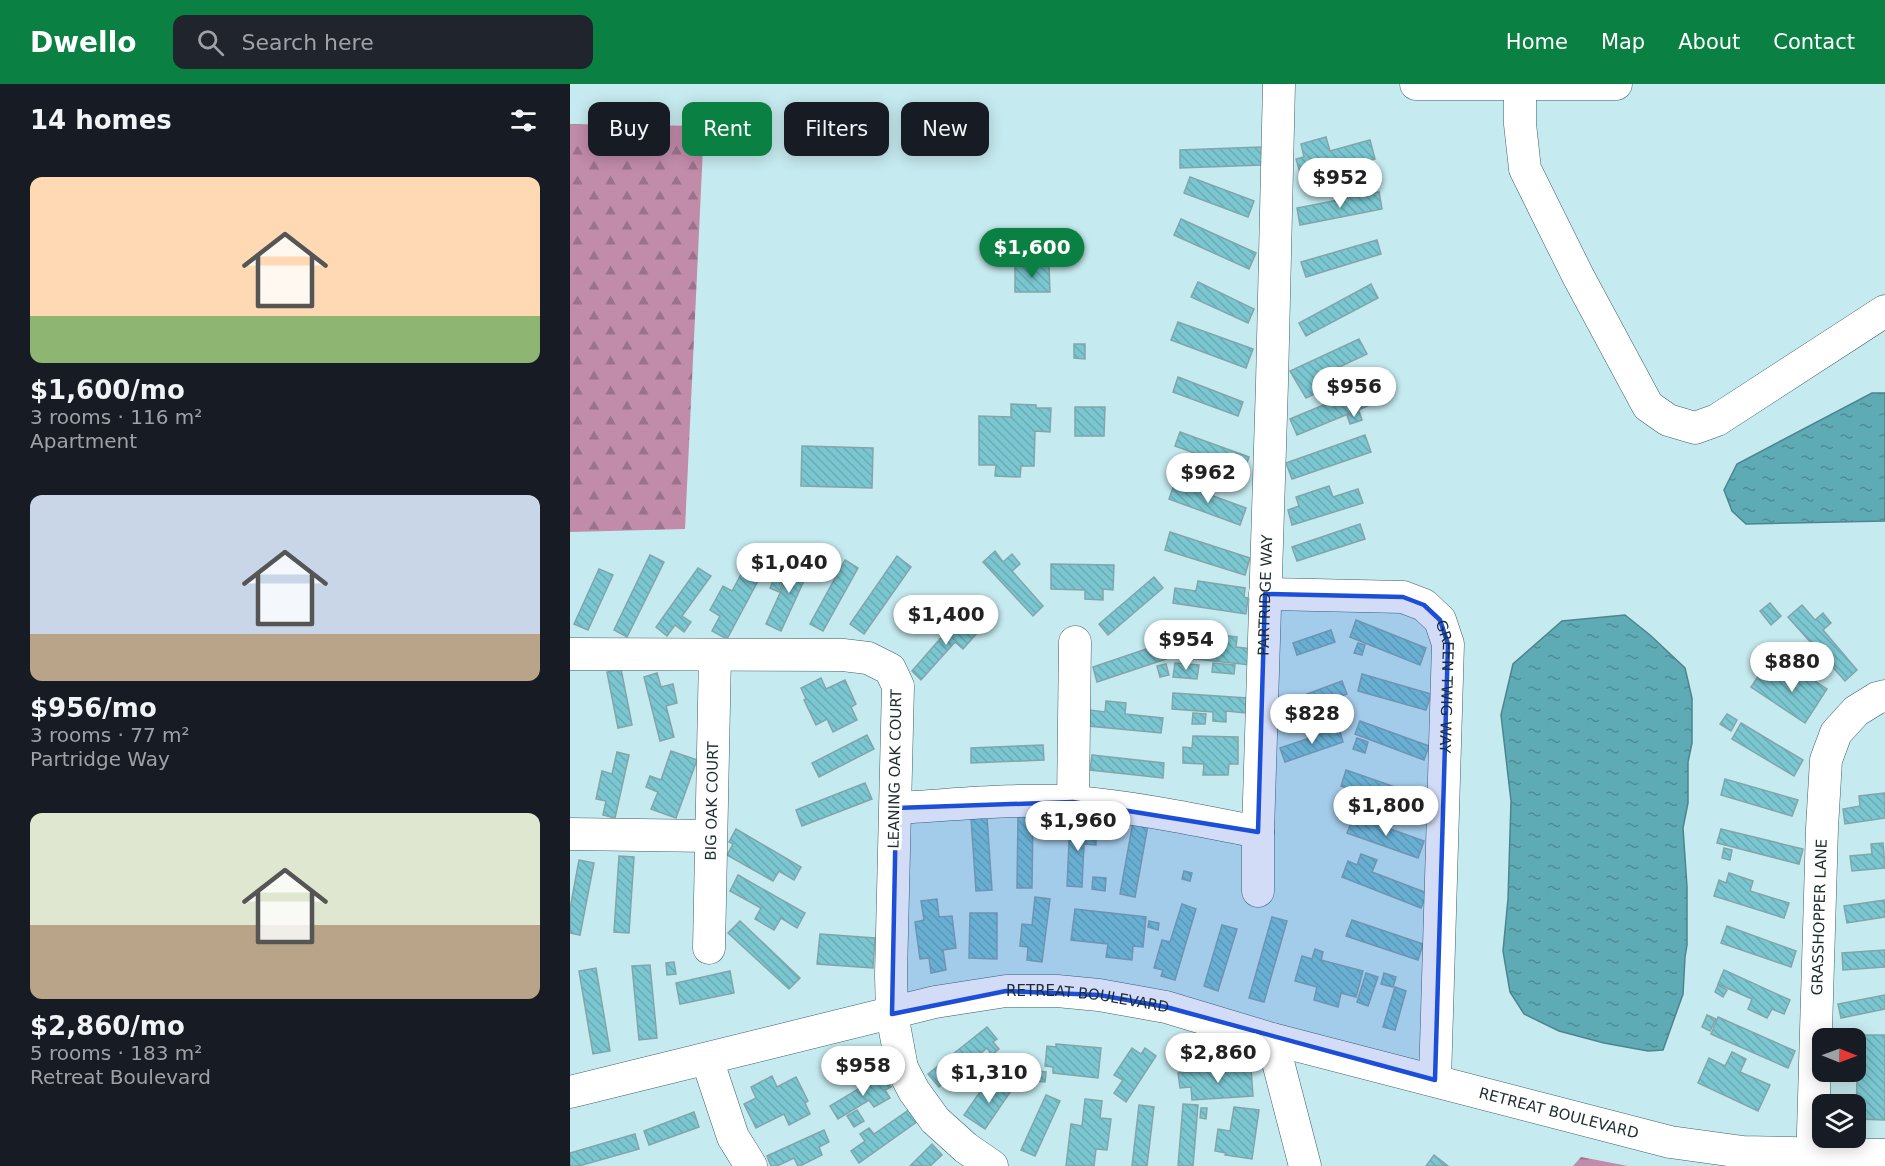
<!DOCTYPE html>
<meta charset="utf-8">
<style>
body{margin:0;font-family:"DejaVu Sans",sans-serif;background:#20242c;color:#f1f3f6;height:100vh;display:flex;flex-direction:column;font-size:22px;white-space:nowrap}
*{box-sizing:border-box;margin:0}
p{font-size:20px;color:#9ea1a6}
.icon{flex:none;width:33px;height:33px;fill:none;stroke:currentColor;stroke-width:2;stroke-linecap:round;stroke-linejoin:round}
.map{position:relative;flex:1;overflow:hidden}
.drawer{display:flex;flex-direction:column;background:#171b24;width:570px}
.drawer>*{flex:none}
.guide{position:absolute;left:18px;top:18px;width:570px;height:54px;display:flex;gap:12px}
.needle{width:39px;rotate:91deg}
.buttons{position:absolute;left:1242px;top:944px;display:grid;gap:12px}
.buttons a{display:grid;place-items:center;width:54px;height:54px;border-radius:12px;background:#171b24;box-shadow:0 3px 15px #0003;font-size:30px}
.price{position:absolute;translate:-50% -51px;padding:0 14px;border-radius:21px;background:#fff;color:#222;font-size:20px;line-height:39px;filter:drop-shadow(0 2px 3px #0008)}
.price::after{content:'';position:absolute;left:50%;top:36px;width:18px;height:14px;margin-left:-9px;background:inherit;clip-path:polygon(0 0,100% 0,50% 100%)}
.price.selected{background:#0b8043;color:#fff}
ul{padding:0;list-style:none}
li{display:grid;align-content:center;gap:12px;height:318px;padding:0 30px}
li span{display:grid;place-items:center;height:186px;border-radius:12px;color:#555}
li>.icon{margin-inline-start:auto}
span .icon{width:108px;height:108px;fill:#fffc;stroke-width:1}
li b{font-size:26px}
h2{display:flex;justify-content:space-between;align-items:center;height:72px;padding:0 30px;font-size:26px}
.tag{padding:0 21px;border-radius:12px;background:#171b24;box-shadow:0 3px 15px #0003;font-size:21px;line-height:54px}
.tag.selected{background:#0b8043;color:#fff}
header{display:flex;align-items:center;gap:36px;box-sizing:border-box;height:84px;padding:0 30px;background:#0b8043;color:#fff}
header strong{font-size:28px}
nav{display:flex;gap:33px;margin-inline-start:auto;font-size:21px}
.search{width:420px;height:54px;background:#20242c;display:flex;align-items:center;gap:15px;box-sizing:border-box;padding:0 21px;border-radius:12px;color:#9ea1a6;font-size:22px}
main{display:flex;flex:1;min-height:0}
.map>svg:first-child{display:block}
.forest{fill:url(#forest-firs)}
.water{fill:url(#water-ripples);stroke:#4c858d;stroke-width:1.5}
.building{fill:url(#building-back-hatch);stroke:#82a5aa;stroke-width:1.5}
.lines{fill:none;stroke-linecap:round;stroke-linejoin:round}
.minor-casing{stroke:#3e6065;stroke-width:33}
.minor{stroke:#fff;stroke-width:32}
.marked{fill:#1d4ed8;fill-opacity:0.2;stroke:#1d4ed8;stroke-width:4.5;stroke-linejoin:round}
.labels{text-anchor:middle;dominant-baseline:central;stroke-width:6;stroke-linejoin:round;paint-order:stroke}
.street-label{font-size:15px;fill:#1e2d2f;stroke:#fff}
</style>
<header>
<strong>Dwello</strong>
<div class="search"><svg class="icon" aria-label="search" viewBox="0 0 24 24"><circle cx="10" cy="10" r="6"/><path d="M15 15l6 6"/></svg>Search here</div>
<nav><a>Home</a><a>Map</a><a>About</a><a>Contact</a></nav>
</header>
<main>
<section class="drawer">
<h2>14 homes<svg class="icon" aria-label="filters" viewBox="0 0 24 24"><path d="M4 7h16M4 17h16"/><circle cx="9" cy="7" r="2"/><circle cx="15" cy="17" r="2"/></svg></h2>
<ul>
<li><span style="background:linear-gradient(#ffd9b3 75%,#8fb573 0)"><svg class="icon" aria-label="home" viewBox="0 0 24 24"><path d="M3 11l9-7 9 7M6 9v11h12V9"/></svg></span><div><b>$1,600/mo</b><p>3 rooms · 116 m²</p><p>Apartment</p></div></li>
<li><span style="background:linear-gradient(#c9d6e8 75%,#b9a48a 0)"><svg class="icon" aria-label="home" viewBox="0 0 24 24"><path d="M3 11l9-7 9 7M6 9v11h12V9"/></svg></span><div><b>$956/mo</b><p>3 rooms · 77 m²</p><p>Partridge Way</p></div></li>
<li><span style="background:linear-gradient(#dfe7d0 60%,#b9a48a 0)"><svg class="icon" aria-label="home" viewBox="0 0 24 24"><path d="M3 11l9-7 9 7M6 9v11h12V9"/></svg></span><div><b>$2,860/mo</b><p>5 rooms · 183 m²</p><p>Retreat Boulevard</p></div></li>
</ul>
</section>
<div class="map">
<svg width="1315" height="1082" viewBox="0 0 1315 1082">
<defs>
<pattern id="forest-firs" width="22" height="20" patternUnits="userSpaceOnUse" patternTransform="scale(1.5)"><rect width="22" height="20" fill="#c18baa"/><path d="M5 1l3.5 6h-7zM16 11l3.5 6h-7z" fill="#9c728b"/></pattern>
<pattern id="water-ripples" width="26" height="14" patternUnits="userSpaceOnUse" patternTransform="scale(1.5)"><rect width="26" height="14" fill="#5fabb5"/><path d="M2 4q2-2 4 0t4 0M15 11q2-2 4 0t4 0" fill="none" stroke="#4e8c94"/></pattern>
<pattern id="building-back-hatch" width="6" height="6" patternUnits="userSpaceOnUse" patternTransform="scale(1.5)"><rect width="6" height="6" fill="#7bc7d1"/><path d="M-1 5l2 2M0 0l6 6M5-1l2 2" fill="none" stroke="#6aabb4"/></pattern>
</defs>
<rect width="100%" height="100%" fill="#c5eaef"/>
<g class="forest">
<path d="M 0,40 L 134,42 L 115,445 L 0,448 Z"/>
<path d="M 1011,1073 L 1058,1082 L 1003,1082 Z"/>
</g>
<g class="water">
<path d="M 1302,309 L 1315,309 L 1315,437 L 1176,440 L 1162,427 L 1154,406 L 1167,380 Z"/>
<path d="M 1055,531 L 1080,551 L 1115,584 L 1122,614 L 1122,659 L 1118,678 L 1118,719 L 1113,744 L 1117,803 L 1117,861 L 1115,873 L 1113,910 L 1093,966 L 1078,967 L 1034,959 L 989,947 L 954,930 L 940,908 L 933,867 L 938,815 L 941,717 L 931,631 L 943,580 L 992,537 Z"/>
</g>
<g class="building">
<path d="M 756,53 L 760,67 L 800,56 L 805,75 L 732,95 L 726,75 L 734,73 L 731,60 Z"/>
<path d="M 691,63 L 692,81 L 610,84 L 610,66 Z"/>
<path d="M 620,93 L 684,117 L 678,133 L 614,109 Z"/>
<path d="M 809,108 L 812,125 L 730,141 L 727,124 Z"/>
<path d="M 611,135 L 686,169 L 679,185 L 604,151 Z"/>
<path d="M 807,156 L 811,170 L 736,193 L 731,178 Z"/>
<path d="M 445,182 L 479,182 L 480,208 L 445,208 Z"/>
<path d="M 628,198 L 684,225 L 678,239 L 621,213 Z"/>
<path d="M 801,200 L 808,214 L 736,252 L 729,239 Z"/>
<path d="M 608,238 L 683,265 L 676,284 L 601,256 Z"/>
<path d="M 789,255 L 797,270 L 761,287 L 767,299 L 736,314 L 720,287 Z"/>
<path d="M 504,260 L 515,260 L 515,275 L 504,274 Z"/>
<path d="M 608,293 L 673,318 L 668,332 L 603,308 Z"/>
<path d="M 794,304 L 800,321 L 727,351 L 720,335 Z"/>
<path d="M 441,320 L 466,321 L 466,324 L 481,324 L 480,348 L 465,347 L 464,382 L 451,382 L 450,393 L 425,392 L 426,381 L 409,381 L 409,332 L 441,333 Z"/>
<path d="M 505,323 L 535,323 L 534,352 L 505,352 Z"/>
<path d="M 789,327 L 792,336 L 780,340 L 777,331 Z"/>
<path d="M 610,348 L 679,373 L 674,387 L 605,362 Z"/>
<path d="M 795,351 L 801,368 L 722,395 L 716,379 Z"/>
<path d="M 232,362 L 303,364 L 302,404 L 231,402 Z"/>
<path d="M 605,398 L 676,424 L 670,441 L 599,415 Z"/>
<path d="M 759,402 L 763,413 L 788,405 L 793,419 L 722,441 L 718,426 L 729,422 L 726,413 Z"/>
<path d="M 790,440 L 795,455 L 727,477 L 722,463 Z"/>
<path d="M 600,448 L 680,474 L 675,491 L 595,466 Z"/>
<path d="M 425,467 L 433,478 L 442,470 L 450,480 L 442,487 L 473,522 L 463,532 L 413,478 Z"/>
<path d="M 80,471 L 94,478 L 57,553 L 44,546 Z"/>
<path d="M 181,472 L 197,480 L 157,555 L 142,547 L 150,532 L 140,526 L 153,502 L 162,507 Z"/>
<path d="M 227,472 L 242,479 L 211,547 L 196,540 Z"/>
<path d="M 327,472 L 341,483 L 294,550 L 280,540 Z"/>
<path d="M 275,476 L 288,484 L 253,547 L 240,540 Z"/>
<path d="M 481,480 L 544,481 L 543,506 L 533,505 L 533,516 L 515,515 L 515,506 L 481,505 Z"/>
<path d="M 128,484 L 141,492 L 112,532 L 121,538 L 114,548 L 105,541 L 97,552 L 86,543 Z"/>
<path d="M 29,485 L 43,491 L 18,546 L 4,540 Z"/>
<path d="M 584,493 L 593,504 L 538,551 L 529,540 Z"/>
<path d="M 204,495 L 213,499 L 209,508 L 200,504 Z"/>
<path d="M 628,497 L 675,504 L 674,513 L 678,514 L 676,530 L 603,519 L 605,504 L 626,507 Z"/>
<path d="M 1200,519 L 1211,532 L 1201,541 L 1190,527 Z"/>
<path d="M 1232,521 L 1245,536 L 1253,529 L 1261,539 L 1253,546 L 1287,586 L 1275,597 L 1218,533 Z"/>
<path d="M 390,532 L 408,548 L 393,565 L 385,558 L 351,596 L 342,587 Z"/>
<path d="M 786,536 L 856,564 L 850,581 L 780,553 Z"/>
<path d="M 761,546 L 765,558 L 727,571 L 723,559 Z"/>
<path d="M 624,548 L 667,553 L 666,563 L 682,565 L 680,581 L 608,573 L 610,559 L 623,560 Z"/>
<path d="M 788,559 L 795,561 L 792,571 L 784,569 Z"/>
<path d="M 591,560 L 596,575 L 527,598 L 523,583 Z"/>
<path d="M 1204,571 L 1213,577 L 1206,587 L 1197,582 Z"/>
<path d="M 605,579 L 629,581 L 627,595 L 603,593 Z"/>
<path d="M 643,579 L 665,581 L 664,590 L 642,588 Z"/>
<path d="M 596,580 L 599,591 L 590,593 L 587,582 Z"/>
<path d="M 1224,583 L 1257,605 L 1235,639 L 1181,603 L 1189,591 L 1198,597 L 1205,587 L 1216,594 Z"/>
<path d="M 51,585 L 62,641 L 48,644 L 37,588 Z"/>
<path d="M 87,589 L 91,603 L 103,600 L 107,619 L 96,622 L 104,653 L 90,657 L 74,593 Z"/>
<path d="M 792,590 L 861,610 L 856,626 L 788,607 Z"/>
<path d="M 251,594 L 256,605 L 275,596 L 286,620 L 281,623 L 287,636 L 263,648 L 257,635 L 246,641 L 234,616 L 236,615 L 231,604 Z"/>
<path d="M 772,597 L 777,610 L 717,631 L 713,619 Z"/>
<path d="M 603,609 L 677,614 L 676,629 L 656,627 L 656,638 L 643,637 L 643,628 L 602,625 Z"/>
<path d="M 536,617 L 556,619 L 555,630 L 593,634 L 591,649 L 518,642 L 520,626 L 535,628 Z"/>
<path d="M 773,628 L 776,639 L 768,642 L 765,631 Z"/>
<path d="M 623,629 L 636,630 L 635,640 L 622,640 Z"/>
<path d="M 1157,630 L 1167,636 L 1161,647 L 1150,640 Z"/>
<path d="M 790,637 L 859,662 L 854,676 L 785,650 Z"/>
<path d="M 1171,639 L 1233,676 L 1224,692 L 1162,655 Z"/>
<path d="M 769,644 L 773,658 L 715,678 L 710,664 Z"/>
<path d="M 297,651 L 304,665 L 249,693 L 242,679 Z"/>
<path d="M 623,652 L 668,653 L 668,680 L 659,680 L 658,691 L 633,691 L 634,680 L 613,679 L 613,663 L 622,664 Z"/>
<path d="M 787,654 L 798,658 L 795,669 L 783,665 Z"/>
<path d="M 473,661 L 474,676 L 401,679 L 401,664 Z"/>
<path d="M 101,667 L 127,676 L 106,734 L 81,725 L 88,708 L 76,703 L 80,692 L 91,696 Z"/>
<path d="M 47,668 L 59,671 L 45,734 L 33,731 L 36,717 L 26,715 L 32,687 L 42,690 Z"/>
<path d="M 522,671 L 594,679 L 593,694 L 520,686 Z"/>
<path d="M 776,686 L 848,711 L 842,727 L 771,702 Z"/>
<path d="M 1155,695 L 1228,716 L 1222,732 L 1151,711 Z"/>
<path d="M 295,699 L 302,715 L 232,742 L 226,726 Z"/>
<path d="M 1315,709 L 1315,734 L 1275,740 L 1273,725 L 1290,722 L 1289,712 Z"/>
<path d="M 448,731 L 463,732 L 462,804 L 447,804 Z"/>
<path d="M 784,732 L 854,757 L 848,774 L 777,749 Z"/>
<path d="M 417,733 L 422,806 L 406,807 L 401,734 Z"/>
<path d="M 500,736 L 515,737 L 515,749 L 526,750 L 526,761 L 514,760 L 512,803 L 497,802 Z"/>
<path d="M 563,738 L 578,741 L 565,813 L 550,810 Z"/>
<path d="M 166,745 L 231,783 L 224,796 L 209,787 L 203,797 L 157,771 L 163,760 L 159,758 Z"/>
<path d="M 1151,745 L 1233,765 L 1229,780 L 1147,759 Z"/>
<path d="M 1313,759 L 1315,784 L 1282,787 L 1280,772 L 1302,770 L 1301,760 Z"/>
<path d="M 1154,764 L 1162,766 L 1160,776 L 1152,774 Z"/>
<path d="M 791,770 L 807,776 L 802,788 L 857,809 L 851,824 L 772,793 L 778,777 L 787,781 Z"/>
<path d="M 49,772 L 64,773 L 59,849 L 44,848 Z"/>
<path d="M 9,776 L 24,779 L 10,851 L 0,849 L 0,825 Z"/>
<path d="M 614,787 L 622,789 L 620,797 L 612,795 Z"/>
<path d="M 1159,789 L 1183,797 L 1180,807 L 1219,819 L 1214,834 L 1144,812 L 1149,796 L 1156,799 Z"/>
<path d="M 168,791 L 235,829 L 227,844 L 211,834 L 204,846 L 185,835 L 191,824 L 160,807 Z"/>
<path d="M 523,793 L 536,794 L 535,807 L 522,805 Z"/>
<path d="M 465,813 L 480,815 L 472,878 L 457,876 L 458,863 L 450,862 L 452,840 L 462,841 Z"/>
<path d="M 367,815 L 369,833 L 382,832 L 386,864 L 373,866 L 376,886 L 361,889 L 359,874 L 350,875 L 345,838 L 354,836 L 351,817 Z"/>
<path d="M 1315,816 L 1315,833 L 1277,839 L 1274,822 Z"/>
<path d="M 612,820 L 626,825 L 605,896 L 591,892 L 593,886 L 584,884 L 592,856 L 600,858 Z"/>
<path d="M 505,825 L 576,833 L 573,863 L 563,862 L 562,876 L 536,873 L 538,860 L 501,856 Z"/>
<path d="M 400,829 L 427,829 L 427,875 L 399,874 Z"/>
<path d="M 702,833 L 717,837 L 694,918 L 679,914 Z"/>
<path d="M 782,836 L 853,860 L 848,876 L 776,852 Z"/>
<path d="M 170,837 L 230,894 L 219,905 L 158,849 Z"/>
<path d="M 579,837 L 589,839 L 588,846 L 578,843 Z"/>
<path d="M 652,841 L 667,845 L 648,907 L 634,902 Z"/>
<path d="M 1157,842 L 1226,867 L 1221,883 L 1151,859 Z"/>
<path d="M 250,850 L 305,854 L 303,884 L 247,880 Z"/>
<path d="M 745,865 L 753,868 L 751,876 L 793,887 L 786,913 L 771,909 L 768,923 L 744,916 L 747,903 L 725,897 L 732,872 L 742,875 Z"/>
<path d="M 1315,866 L 1315,883 L 1273,886 L 1272,869 Z"/>
<path d="M 104,878 L 106,890 L 97,891 L 96,879 Z"/>
<path d="M 80,881 L 87,954 L 69,956 L 62,882 Z"/>
<path d="M 26,884 L 40,967 L 23,970 L 9,887 Z"/>
<path d="M 1154,886 L 1220,916 L 1214,930 L 1202,925 L 1197,934 L 1178,925 L 1182,915 L 1148,900 Z"/>
<path d="M 160,887 L 164,909 L 110,920 L 106,899 Z"/>
<path d="M 796,889 L 808,893 L 798,922 L 787,918 Z"/>
<path d="M 814,889 L 826,893 L 823,903 L 811,900 Z"/>
<path d="M 1148,901 L 1157,906 L 1153,913 L 1145,908 Z"/>
<path d="M 825,903 L 836,907 L 825,946 L 813,943 Z"/>
<path d="M 1315,911 L 1315,925 L 1271,934 L 1268,920 Z"/>
<path d="M 1137,931 L 1146,935 L 1140,947 L 1132,943 Z"/>
<path d="M 1148,933 L 1225,967 L 1218,984 L 1141,950 Z"/>
<path d="M 417,943 L 427,955 L 423,958 L 429,965 L 422,971 L 417,964 L 369,1003 L 358,990 Z"/>
<path d="M 1288,951 L 1315,951 L 1315,1036 L 1286,1035 Z"/>
<path d="M 486,960 L 531,964 L 528,994 L 483,989 L 483,983 L 475,982 L 477,962 L 486,963 Z"/>
<path d="M 562,964 L 571,970 L 575,964 L 586,972 L 556,1018 L 544,1009 L 553,996 L 544,991 Z"/>
<path d="M 1162,968 L 1176,975 L 1170,988 L 1200,1001 L 1188,1027 L 1128,999 L 1139,974 L 1155,982 Z"/>
<path d="M 681,984 L 683,1012 L 622,1016 L 621,1003 L 610,1004 L 608,989 Z"/>
<path d="M 466,987 L 476,988 L 475,998 L 465,997 Z"/>
<path d="M 313,990 L 321,1003 L 315,1006 L 320,1014 L 304,1023 L 299,1016 L 268,1035 L 260,1022 Z"/>
<path d="M 202,992 L 207,1003 L 226,993 L 238,1017 L 235,1019 L 240,1030 L 219,1041 L 214,1030 L 186,1044 L 174,1020 L 186,1014 L 181,1003 Z"/>
<path d="M 435,993 L 445,1001 L 415,1045 L 394,1031 L 414,1002 L 424,1009 Z"/>
<path d="M 476,1011 L 490,1017 L 465,1072 L 451,1066 Z"/>
<path d="M 515,1015 L 532,1017 L 530,1034 L 541,1035 L 537,1066 L 526,1065 L 524,1082 L 496,1082 L 501,1040 L 512,1042 Z"/>
<path d="M 613,1020 L 628,1021 L 623,1082 L 608,1082 Z"/>
<path d="M 569,1021 L 584,1023 L 577,1082 L 562,1082 Z"/>
<path d="M 664,1023 L 689,1026 L 682,1075 L 655,1071 L 656,1069 L 645,1067 L 648,1045 L 660,1047 Z"/>
<path d="M 631,1024 L 637,1024 L 636,1035 L 630,1034 Z"/>
<path d="M 340,1025 L 348,1037 L 289,1079 L 281,1067 L 295,1057 L 290,1050 L 299,1044 L 304,1050 Z"/>
<path d="M 287,1026 L 294,1037 L 284,1043 L 277,1032 Z"/>
<path d="M 124,1028 L 129,1043 L 79,1061 L 74,1047 Z"/>
<path d="M 254,1046 L 259,1058 L 249,1063 L 252,1071 L 230,1082 L 228,1082 L 224,1074 L 207,1082 L 201,1082 L 197,1072 Z"/>
<path d="M 65,1050 L 69,1065 L 9,1082 L 0,1082 L 0,1069 Z"/>
<path d="M 362,1060 L 372,1071 L 360,1082 L 340,1082 Z"/>
<path d="M 864,1071 L 878,1082 L 856,1082 Z"/>
</g>
<g class="lines">
<defs>
<g id="minor">
<path d="M 846,0 L 1046,0"/>
<path d="M 950,1 L 950,40 L 955,85 L 1008,192 L 1078,322 L 1098,336 L 1125,344 L 1147,336 L 1315,227"/>
<path id="s1" d="M 695,510 L 833,513 L 854,521 L 870,536 L 878,560 L 865,996"/>
<path d="M 0,570 L 273,571 L 298,574 L 320,585 L 328,602 L 321,891 L 322,930 L 332,984 L 344,1007 L 365,1036 L 396,1064 L 422,1082"/>
<path d="M 503,718 L 505,558"/>
<path d="M 326,724 C 384,721 445,714 503,718 C 566,723 627,736 688,748"/>
<path d="M 0,750 L 140,752"/>
<path id="s2" d="M 688,807 L 688,748 L 702,299 L 709,0"/>
<path id="s3" d="M 139,864 L 145,571"/>
<path d="M 702,955 L 735,1082"/>
<path d="M 137,975 L 163,1053 L 181,1082"/>
<path id="s4" d="M 0,1008 L 365,918 L 436,907 L 487,907 L 529,911 L 596,923 L 702,955 L 1100,1058 L 1173,1068 L 1315,1071"/>
<path id="s5" d="M 1242,1082 L 1252,744 L 1256,676 L 1266,649 L 1286,627 L 1307,614 L 1315,612"/>
</g>
</defs>
<use href="#minor" class="minor-casing"/>
<use href="#minor" class="minor"/>
</g>
<path class="marked" d="M 695,510 L 833,513 L 854,521 L 870,536 L 878,560 L 865,996 L 596,923 L 529,911 L 436,907 L 322,930 L 326,724 L 503,718 L 688,748 Z"/>
<g class="labels">
<g class="street-label">
<text stroke="none"><textPath href="#s2" startOffset="296">PARTRIDGE WAY</textPath></text>
<text stroke="none"><textPath href="#s1" startOffset="250">GREEN TWIG WAY</textPath></text>
<text transform="translate(325 685) rotate(-89)">LEANING OAK COURT</text>
<text stroke="none"><textPath href="#s3" startOffset="147">BIG OAK COURT</textPath></text>
<text stroke="none"><textPath href="#s5" startOffset="249">GRASSHOPPER LANE</textPath></text>
<text stroke="none"><textPath href="#s4" startOffset="530">RETREAT BOULEVARD</textPath></text>
<text stroke="none"><textPath href="#s4" startOffset="1016">RETREAT BOULEVARD</textPath></text>
</g>
</g>
</svg>
<div class="buttons">
<a><svg class="needle" viewBox="-14 -14 28 28"><path d="M0-13l5 13h-10z" fill="#e53935"/><path d="M0 13l5-13h-10z" fill="#9ea1a6"/></svg></a>
<a><svg class="icon" aria-label="layers" viewBox="0 0 24 24"><path d="M12 4l9 5-9 5-9-5zM3 14l9 5 9-5"/></svg></a>
</div>
<b class="price" style="left:770px;top:125px">$952</b>
<b class="price selected" style="left:462px;top:195px">$1,600</b>
<b class="price" style="left:784px;top:334px">$956</b>
<b class="price" style="left:638px;top:420px">$962</b>
<b class="price" style="left:219px;top:510px">$1,040</b>
<b class="price" style="left:376px;top:562px">$1,400</b>
<b class="price" style="left:616px;top:587px">$954</b>
<b class="price" style="left:1222px;top:609px">$880</b>
<b class="price" style="left:742px;top:661px">$828</b>
<b class="price" style="left:816px;top:753px">$1,800</b>
<b class="price" style="left:508px;top:768px">$1,960</b>
<b class="price" style="left:648px;top:1000px">$2,860</b>
<b class="price" style="left:293px;top:1013px">$958</b>
<b class="price" style="left:419px;top:1020px">$1,310</b>
<div class="guide">
<a class="tag">Buy</a>
<a class="tag selected">Rent</a>
<a class="tag">Filters</a>
<a class="tag">New</a>
</div>
</div>
</main>
